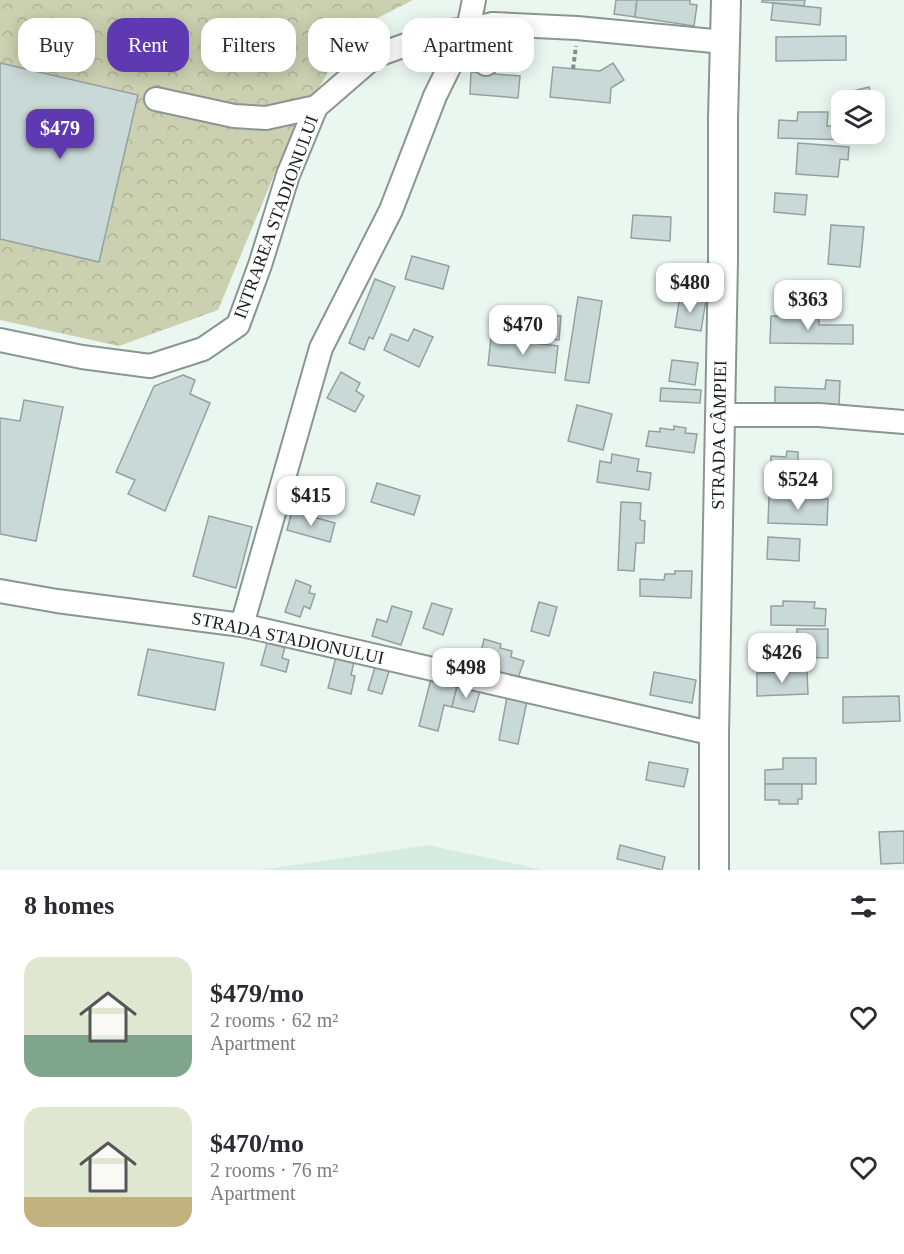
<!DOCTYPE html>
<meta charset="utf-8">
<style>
body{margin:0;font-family:Georgia,serif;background:#f7f7f7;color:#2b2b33;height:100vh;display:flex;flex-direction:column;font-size:22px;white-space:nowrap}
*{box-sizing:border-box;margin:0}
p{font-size:20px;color:#7c7c81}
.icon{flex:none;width:33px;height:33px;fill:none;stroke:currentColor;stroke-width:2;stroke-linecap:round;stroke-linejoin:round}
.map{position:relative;height:870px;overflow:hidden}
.sheet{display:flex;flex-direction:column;background:#fff;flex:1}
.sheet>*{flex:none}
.banner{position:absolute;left:18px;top:18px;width:600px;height:54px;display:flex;gap:12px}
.fabs{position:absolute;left:831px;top:90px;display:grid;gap:12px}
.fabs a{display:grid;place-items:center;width:54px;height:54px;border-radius:12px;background:#fff;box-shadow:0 3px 15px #0003;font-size:30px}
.price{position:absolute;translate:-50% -51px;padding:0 14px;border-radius:12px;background:#fff;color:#222;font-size:20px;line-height:39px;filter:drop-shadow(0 2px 3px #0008)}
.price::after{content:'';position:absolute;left:50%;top:36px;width:18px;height:14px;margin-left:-9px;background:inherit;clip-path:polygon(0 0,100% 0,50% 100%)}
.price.on{background:#5e39b1;color:#fff}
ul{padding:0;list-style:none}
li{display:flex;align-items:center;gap:18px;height:150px;padding:0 24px}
li span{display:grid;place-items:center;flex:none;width:168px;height:120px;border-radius:18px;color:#555}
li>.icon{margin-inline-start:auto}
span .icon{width:72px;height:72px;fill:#fffc;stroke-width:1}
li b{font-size:26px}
h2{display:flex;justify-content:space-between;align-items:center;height:72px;padding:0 24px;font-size:26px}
.chip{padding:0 21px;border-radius:18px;background:#fff;box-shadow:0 3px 15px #0003;font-size:21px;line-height:54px}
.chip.on{background:#5e39b1;color:#fff}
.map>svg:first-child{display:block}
.built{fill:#d6ebe1}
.park{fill:url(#park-crowns)}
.building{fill:#c9d9d7;stroke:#93a1a0;stroke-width:1.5}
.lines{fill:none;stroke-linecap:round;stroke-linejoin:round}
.minor-casing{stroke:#8a9690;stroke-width:26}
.major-casing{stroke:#8a9690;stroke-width:32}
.path{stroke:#858f8a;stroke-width:4;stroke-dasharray:4.5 3;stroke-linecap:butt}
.minor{stroke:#fff;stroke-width:22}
.major{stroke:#fff;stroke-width:28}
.labels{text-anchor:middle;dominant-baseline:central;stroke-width:4.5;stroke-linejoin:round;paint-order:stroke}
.street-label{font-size:18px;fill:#1a1f1c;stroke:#fff}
</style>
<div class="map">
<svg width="904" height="870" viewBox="0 0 904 870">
<defs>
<pattern id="park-crowns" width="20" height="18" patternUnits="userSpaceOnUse" patternTransform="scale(1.5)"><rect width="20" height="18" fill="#cbd0b0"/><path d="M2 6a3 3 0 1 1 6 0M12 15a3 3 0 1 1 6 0" fill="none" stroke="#aeb297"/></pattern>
</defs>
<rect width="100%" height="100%" fill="#eaf7f1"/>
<path class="built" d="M 428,845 L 544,870 L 260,870 L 322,861 Z"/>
<path class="park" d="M 0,0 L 413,0 L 352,31 L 289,139 L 218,310 L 119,346 L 0,320 Z"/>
<g class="building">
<path d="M 616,0 L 637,0 L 635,17 L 614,14 Z"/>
<path d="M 637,0 L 690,0 L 690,4 L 697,5 L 694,26 L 635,17 Z"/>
<path d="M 762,0 L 805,0 L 804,6 L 762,2 Z"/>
<path d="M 773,3 L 821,8 L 820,25 L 771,20 Z"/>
<path d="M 846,36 L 846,60 L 776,61 L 776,37 Z"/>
<path d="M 0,63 L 138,95 L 99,262 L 0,239 Z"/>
<path d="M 613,63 L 624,80 L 611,88 L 610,103 L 550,97 L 553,67 L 600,71 Z"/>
<path d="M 471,72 L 520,76 L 518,98 L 470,94 Z"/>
<path d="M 869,87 L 872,100 L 846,100 L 845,93 Z"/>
<path d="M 874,109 L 880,130 L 874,131 Z"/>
<path d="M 798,112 L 828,112 L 827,126 L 842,126 L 842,134 L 850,134 L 849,140 L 778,138 L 779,120 L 797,121 Z"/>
<path d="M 798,143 L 849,147 L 848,160 L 840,159 L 838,177 L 796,174 Z"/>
<path d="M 775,193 L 807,195 L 805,215 L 774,212 Z"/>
<path d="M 633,215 L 671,217 L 670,241 L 631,238 Z"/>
<path d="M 831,225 L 864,227 L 860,267 L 828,264 Z"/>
<path d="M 412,256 L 449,266 L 443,289 L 405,279 Z"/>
<path d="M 375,279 L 395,287 L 373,339 L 369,337 L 364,350 L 349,343 Z"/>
<path d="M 680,296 L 706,300 L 701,331 L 675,327 Z"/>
<path d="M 578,297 L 602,301 L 589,383 L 565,380 Z"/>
<path d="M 504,311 L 561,316 L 559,340 L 502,334 Z"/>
<path d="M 771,316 L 819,317 L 819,325 L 853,325 L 853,344 L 770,343 Z"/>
<path d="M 414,329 L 433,337 L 419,367 L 384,350 L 391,334 L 408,341 Z"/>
<path d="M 491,338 L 558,346 L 555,373 L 488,365 Z"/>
<path d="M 672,360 L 698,363 L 695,385 L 669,381 Z"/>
<path d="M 341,372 L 360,383 L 356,391 L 364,396 L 355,412 L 327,398 Z"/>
<path d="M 183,375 L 195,380 L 190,394 L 210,403 L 165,511 L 128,494 L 135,480 L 116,472 L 154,386 Z"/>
<path d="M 826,380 L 840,381 L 839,406 L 775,403 L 775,387 L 825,389 Z"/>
<path d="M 661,388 L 701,390 L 700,403 L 660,401 Z"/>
<path d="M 24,400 L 63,407 L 36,541 L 0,534 L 0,418 L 20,421 Z"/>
<path d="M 577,405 L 612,414 L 603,450 L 568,441 Z"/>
<path d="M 674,426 L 686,428 L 685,433 L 697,434 L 694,453 L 646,446 L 649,431 L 660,432 L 660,428 L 674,430 Z"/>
<path d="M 787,451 L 798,452 L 798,464 L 802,464 L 800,488 L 769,486 L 771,456 L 786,457 Z"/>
<path d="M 612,454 L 639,459 L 637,471 L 651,473 L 649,490 L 597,482 L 600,461 L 611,463 Z"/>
<path d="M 377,483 L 420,496 L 414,515 L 371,502 Z"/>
<path d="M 769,497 L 828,499 L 827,525 L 768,523 Z"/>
<path d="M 621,502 L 641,503 L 640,520 L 645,521 L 644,543 L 636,543 L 634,571 L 618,570 Z"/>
<path d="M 292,511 L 335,523 L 330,542 L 287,530 Z"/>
<path d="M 209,516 L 252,527 L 236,588 L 193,576 Z"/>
<path d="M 768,537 L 800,539 L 799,561 L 767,559 Z"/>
<path d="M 675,571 L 692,571 L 691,598 L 640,596 L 640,579 L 664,580 L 665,574 L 675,574 Z"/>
<path d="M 296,580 L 311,586 L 309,593 L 315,594 L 310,609 L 304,606 L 300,617 L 285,612 Z"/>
<path d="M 783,601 L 815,602 L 814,608 L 826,609 L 825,626 L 771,625 L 771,606 L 783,606 Z"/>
<path d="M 539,602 L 557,607 L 549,636 L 531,631 Z"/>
<path d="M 432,603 L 452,609 L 443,635 L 423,628 Z"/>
<path d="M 392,606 L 412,612 L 401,645 L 372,636 L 377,619 L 387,622 Z"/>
<path d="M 797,629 L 828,629 L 828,658 L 797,657 Z"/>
<path d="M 484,639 L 501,644 L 500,648 L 512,651 L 511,657 L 524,661 L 518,678 L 484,667 L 488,654 L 481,652 Z"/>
<path d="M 267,643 L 285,647 L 282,658 L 289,660 L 286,672 L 261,665 Z"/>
<path d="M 148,649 L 224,663 L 215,710 L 138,695 Z"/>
<path d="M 336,657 L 354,662 L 351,675 L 355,676 L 351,694 L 328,688 Z"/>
<path d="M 376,664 L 390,668 L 382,694 L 368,690 Z"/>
<path d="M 807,671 L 808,694 L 757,696 L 757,673 Z"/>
<path d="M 654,672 L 696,680 L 692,703 L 650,695 Z"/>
<path d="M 431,679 L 457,686 L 452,707 L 444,705 L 438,731 L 419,726 Z"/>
<path d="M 457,686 L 480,691 L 474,712 L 452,707 Z"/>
<path d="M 899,696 L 900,721 L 843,723 L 843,697 Z"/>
<path d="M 507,697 L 527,701 L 518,744 L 499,740 Z"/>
<path d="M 783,758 L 816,758 L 816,784 L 765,784 L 765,770 L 783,769 Z"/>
<path d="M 649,762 L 688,769 L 684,787 L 646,780 Z"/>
<path d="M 765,784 L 802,784 L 802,799 L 798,799 L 798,804 L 779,804 L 779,800 L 765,800 Z"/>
<path d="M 904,831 L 904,863 L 881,864 L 879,832 Z"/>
<path d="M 620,845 L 665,857 L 662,870 L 617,859 Z"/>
</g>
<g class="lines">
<defs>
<g id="minor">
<path d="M 486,64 L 493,24"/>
<path d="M 156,99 L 234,116 L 266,118 L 316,107"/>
<path d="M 0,340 L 82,357 L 150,366 L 203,349 L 238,325 L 260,265 L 288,175 L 316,107 L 375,56 L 442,32 L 468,29 L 493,24 L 577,28 L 724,42"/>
<path d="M 719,415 L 819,415 L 904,422"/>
<path d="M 0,591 L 57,601 L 242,625 L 714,734"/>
<path d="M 242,625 L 321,348 L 391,210 L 435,96 L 468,29 L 474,0"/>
</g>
<path id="major" d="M 714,870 L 714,734 L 723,260 L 723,119 L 726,0"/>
</defs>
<use href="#minor" class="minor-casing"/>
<use href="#major" class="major-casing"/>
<path class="path" d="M 573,69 L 576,46"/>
<use href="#minor" class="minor"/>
<use href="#major" class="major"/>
</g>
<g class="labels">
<g class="street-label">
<text transform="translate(276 217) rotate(-70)">INTRAREA STADIONULUI</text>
<text transform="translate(719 435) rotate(-89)">STRADA CÂMPIEI</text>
<text transform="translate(288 638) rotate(12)">STRADA STADIONULUI</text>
</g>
</g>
</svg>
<div class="fabs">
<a><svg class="icon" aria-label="layers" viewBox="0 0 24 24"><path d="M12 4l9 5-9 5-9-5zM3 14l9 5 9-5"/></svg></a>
</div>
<b class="price on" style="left:60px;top:160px">$479</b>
<b class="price" style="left:690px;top:314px">$480</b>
<b class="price" style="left:808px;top:331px">$363</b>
<b class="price" style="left:523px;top:356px">$470</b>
<b class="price" style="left:798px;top:511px">$524</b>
<b class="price" style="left:311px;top:527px">$415</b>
<b class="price" style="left:782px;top:684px">$426</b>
<b class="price" style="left:466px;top:699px">$498</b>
<div class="banner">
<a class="chip">Buy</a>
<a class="chip on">Rent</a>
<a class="chip">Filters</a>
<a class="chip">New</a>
<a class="chip">Apartment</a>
</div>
</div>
<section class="sheet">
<h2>8 homes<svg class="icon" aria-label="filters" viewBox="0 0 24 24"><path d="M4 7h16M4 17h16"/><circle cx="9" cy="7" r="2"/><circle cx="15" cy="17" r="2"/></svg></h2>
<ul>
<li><span style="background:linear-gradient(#dfe7d0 65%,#7fa58c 0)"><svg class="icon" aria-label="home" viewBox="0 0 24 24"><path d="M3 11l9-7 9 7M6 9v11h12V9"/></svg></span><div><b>$479/mo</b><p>2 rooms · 62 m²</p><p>Apartment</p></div><svg class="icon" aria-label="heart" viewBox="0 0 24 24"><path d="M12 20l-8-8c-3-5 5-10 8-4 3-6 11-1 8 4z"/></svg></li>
<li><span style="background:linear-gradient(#dfe7d0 75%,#c2b280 0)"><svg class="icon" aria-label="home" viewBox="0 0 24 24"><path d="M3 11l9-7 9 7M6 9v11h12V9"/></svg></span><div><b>$470/mo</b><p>2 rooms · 76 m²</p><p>Apartment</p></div><svg class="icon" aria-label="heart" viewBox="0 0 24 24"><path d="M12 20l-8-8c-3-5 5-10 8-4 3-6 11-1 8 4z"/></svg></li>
</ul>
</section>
